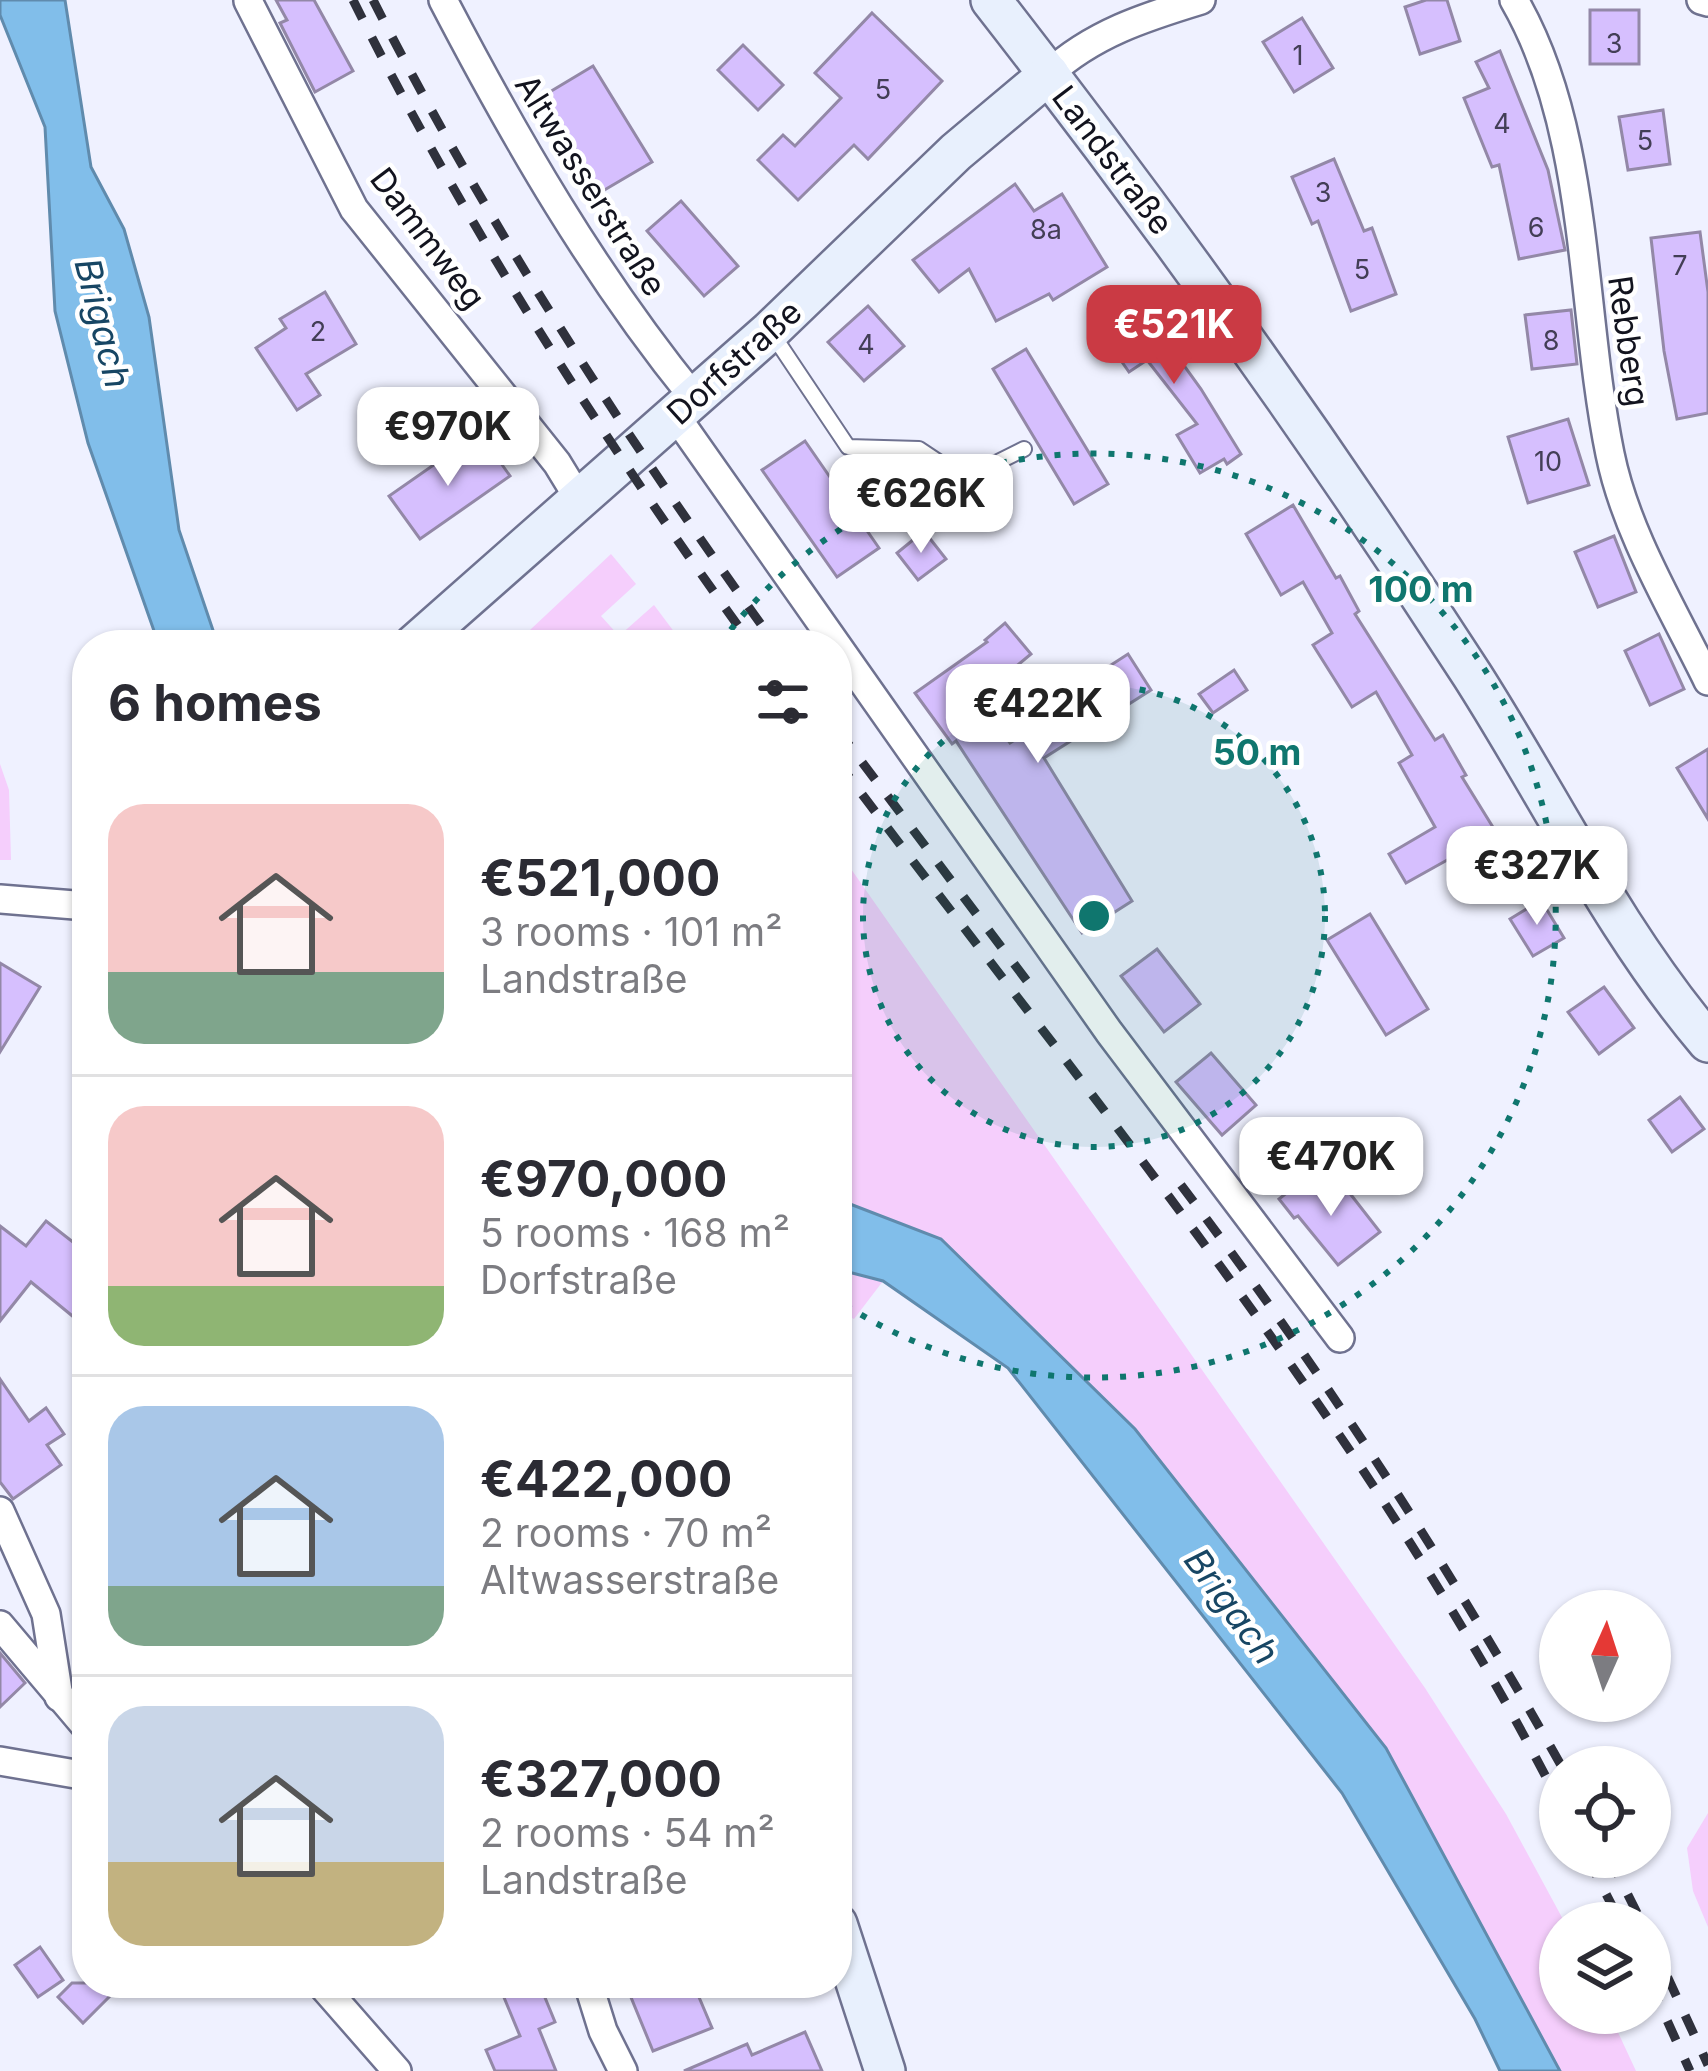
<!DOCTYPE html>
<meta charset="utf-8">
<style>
body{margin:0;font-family:Inter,sans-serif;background:#f7f7f7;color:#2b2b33;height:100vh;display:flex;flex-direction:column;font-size:45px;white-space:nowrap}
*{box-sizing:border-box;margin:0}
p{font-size:39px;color:#7c7c81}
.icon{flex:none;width:66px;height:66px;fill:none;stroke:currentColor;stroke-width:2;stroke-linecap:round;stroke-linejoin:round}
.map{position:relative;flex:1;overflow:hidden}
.panel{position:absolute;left:72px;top:630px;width:780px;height:1368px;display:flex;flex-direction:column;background:#fff;border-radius:48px;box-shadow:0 3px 9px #0004}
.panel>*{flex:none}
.needle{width:78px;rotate:3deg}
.tools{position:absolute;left:1539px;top:1590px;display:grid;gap:24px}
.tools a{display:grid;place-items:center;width:132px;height:132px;border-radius:50%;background:#fff;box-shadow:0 3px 9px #0004;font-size:60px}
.price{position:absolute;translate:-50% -102px;padding:0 27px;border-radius:24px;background:#fff;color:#222;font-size:39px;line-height:78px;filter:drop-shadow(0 3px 6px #0008)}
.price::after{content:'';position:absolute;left:50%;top:72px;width:36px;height:27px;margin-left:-18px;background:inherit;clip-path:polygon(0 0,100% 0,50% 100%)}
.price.current{background:#ca3a44;color:#fff}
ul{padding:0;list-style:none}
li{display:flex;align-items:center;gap:36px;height:300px;padding:0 36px}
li+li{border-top:3px solid #e1e1e2}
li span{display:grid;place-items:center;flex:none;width:336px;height:240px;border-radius:36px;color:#555}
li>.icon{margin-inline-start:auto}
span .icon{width:144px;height:144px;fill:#fffc;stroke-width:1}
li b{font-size:51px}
h2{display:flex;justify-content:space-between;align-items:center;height:144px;padding:0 36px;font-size:51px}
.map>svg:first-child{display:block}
.green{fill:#f5cefc}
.water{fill:#81beea;stroke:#608bad;stroke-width:3}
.building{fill:#d6bffe;stroke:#9388a7;stroke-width:3}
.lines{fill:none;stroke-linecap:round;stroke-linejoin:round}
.lane-casing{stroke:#6f7290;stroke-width:18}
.street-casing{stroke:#6f7290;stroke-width:32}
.secondary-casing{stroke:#6f7290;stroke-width:44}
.lane{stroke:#fff;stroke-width:14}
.street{stroke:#fff;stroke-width:27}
.secondary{stroke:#e8f0fd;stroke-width:39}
.rail{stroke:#2f313c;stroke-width:9;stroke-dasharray:21 21;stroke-linecap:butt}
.ring{fill:none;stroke:#0f766e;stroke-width:6;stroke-dasharray:6 12}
.labels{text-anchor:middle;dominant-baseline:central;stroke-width:9;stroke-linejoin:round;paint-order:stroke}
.number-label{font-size:27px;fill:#433e56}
.street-label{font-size:33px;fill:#12131e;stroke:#fff}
.water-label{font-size:36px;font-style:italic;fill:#174664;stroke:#fff}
.centre{fill:#0f766e;stroke:#fff;stroke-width:6}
.ring-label{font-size:36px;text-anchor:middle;font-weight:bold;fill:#0f766e;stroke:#fff;stroke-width:9;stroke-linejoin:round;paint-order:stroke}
</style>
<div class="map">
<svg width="1708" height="2071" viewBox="0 0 1708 2071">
<rect width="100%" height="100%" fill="#eff1ff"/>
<g class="green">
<path d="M 611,554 L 636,584 L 601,616 L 619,636 L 654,605 L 684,645 L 514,645 Z"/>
<path d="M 0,764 L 9,790 L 11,860 L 0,860 Z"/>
<path d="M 837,849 L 1425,1688 L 1506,1814 L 1565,1923 L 1560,1923 L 1560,2013 L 1609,2013 L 1636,2071 L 1560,2071 L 1386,1748 L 941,1239 L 837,1199 Z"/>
<path d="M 837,1269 L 883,1281 L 854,1319 L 837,1310 Z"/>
<path d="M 1708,1813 L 1708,1927 L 1693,1891 L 1687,1848 Z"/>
</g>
<g class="water">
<path d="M 0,0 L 65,0 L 91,167 L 124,229 L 149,317 L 179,530 L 218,645 L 159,645 L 88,443 L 55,311 L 45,127 L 0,15 Z"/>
<path d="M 837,1199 L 941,1239 L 1135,1429 L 1386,1748 L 1560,2071 L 1500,2071 L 1475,2019 L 1342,1793 L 1008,1368 L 883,1281 L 837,1269 Z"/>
</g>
<g class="building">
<path d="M 276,0 L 314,0 L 353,71 L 315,92 L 280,23 L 287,20 Z"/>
<path d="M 1426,0 L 1447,0 L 1460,41 L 1420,54 L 1405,7 Z"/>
<rect x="1590" y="10" width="49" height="54"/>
<path d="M 872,13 L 942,81 L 868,159 L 854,145 L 798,200 L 758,160 L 783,135 L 795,146 L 841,98 L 815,73 Z"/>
<path d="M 1302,18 L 1333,68 L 1294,92 L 1263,42 Z"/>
<path d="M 743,45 L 783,85 L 758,110 L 718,70 Z"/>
<path d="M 1500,51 L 1548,170 L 1565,250 L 1519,259 L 1499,165 L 1492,167 L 1464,98 L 1489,88 L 1476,62 Z"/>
<path d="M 593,66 L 652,162 L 601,192 L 543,96 Z"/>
<path d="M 1663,110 L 1670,164 L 1628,170 L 1619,117 Z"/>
<path d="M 1334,159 L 1364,231 L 1372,228 L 1396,294 L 1351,311 L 1318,221 L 1312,224 L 1292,177 Z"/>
<path d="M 1015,184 L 1034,211 L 1062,194 L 1107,267 L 1053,300 L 1049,294 L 996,321 L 969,269 L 939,292 L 913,260 Z"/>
<path d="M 681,201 L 738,266 L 704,296 L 647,231 Z"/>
<path d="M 1700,232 L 1708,292 L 1708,413 L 1677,419 L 1664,351 L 1651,238 Z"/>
<path d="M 325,292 L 356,344 L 306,374 L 320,395 L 297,410 L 256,348 L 286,328 L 280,319 Z"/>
<path d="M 868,306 L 904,346 L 864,381 L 828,342 Z"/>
<path d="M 1141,306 L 1201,389 L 1241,454 L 1227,464 L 1224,459 L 1200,473 L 1177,435 L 1197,424 L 1147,360 L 1129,372 L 1101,332 Z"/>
<path d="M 1571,310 L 1577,364 L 1532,369 L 1525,315 Z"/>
<path d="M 1026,349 L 1108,484 L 1074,504 L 993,369 Z"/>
<path d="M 1568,419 L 1589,485 L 1528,503 L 1508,437 Z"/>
<path d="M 805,441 L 879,548 L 837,577 L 762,470 Z"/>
<path d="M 486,442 L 510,476 L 420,539 L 389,496 L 445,457 L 452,466 Z"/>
<path d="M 1293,505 L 1336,578 L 1340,576 L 1359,611 L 1355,614 L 1435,740 L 1443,735 L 1466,775 L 1462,777 L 1512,858 L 1474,881 L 1458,854 L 1406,883 L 1389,854 L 1435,827 L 1399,763 L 1412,755 L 1376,692 L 1352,707 L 1313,645 L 1332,633 L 1303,582 L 1281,595 L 1246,534 Z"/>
<path d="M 924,531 L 946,559 L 918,580 L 897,553 Z"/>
<path d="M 1614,536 L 1636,592 L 1598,607 L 1575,552 Z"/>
<path d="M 1005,623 L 1031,654 L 978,698 L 1010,743 L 1049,718 L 1043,709 L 1128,654 L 1151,690 L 1044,758 L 1132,901 L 1082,933 L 956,741 L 952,744 L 915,693 L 987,642 L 985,640 Z"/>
<path d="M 1659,634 L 1684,689 L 1650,705 L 1625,651 Z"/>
<path d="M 1234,670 L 1247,690 L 1213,713 L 1199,694 Z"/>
<path d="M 1708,749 L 1708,819 L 1677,768 Z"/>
<path d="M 1541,900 L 1564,938 L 1533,956 L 1510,919 Z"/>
<path d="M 1370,914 L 1428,1009 L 1386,1035 L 1327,940 Z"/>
<path d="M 1157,949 L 1200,1004 L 1164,1032 L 1121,976 Z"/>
<path d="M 0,963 L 40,987 L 0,1052 Z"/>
<path d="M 1604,987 L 1634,1028 L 1599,1054 L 1568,1012 Z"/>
<path d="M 1211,1053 L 1256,1105 L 1222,1135 L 1176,1082 Z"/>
<path d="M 1680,1097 L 1704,1129 L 1672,1152 L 1649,1120 Z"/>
<path d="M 1309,1175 L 1332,1204 L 1348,1191 L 1380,1232 L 1338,1265 L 1298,1216 L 1294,1218 L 1279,1199 Z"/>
<path d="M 46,1221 L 87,1253 L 87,1328 L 31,1282 L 0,1321 L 0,1226 L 26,1246 Z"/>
<path d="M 0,1379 L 29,1421 L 46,1408 L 64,1434 L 47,1445 L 61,1465 L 13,1499 L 0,1482 Z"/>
<path d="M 0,1653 L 25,1683 L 0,1707 Z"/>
<path d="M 40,1947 L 63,1980 L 38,1997 L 15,1965 Z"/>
<path d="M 72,1983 L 123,1983 L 83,2023 L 58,1997 Z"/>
<path d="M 498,1983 L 539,1983 L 555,2022 L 539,2029 L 556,2071 L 495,2071 L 486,2050 L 520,2036 Z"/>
<path d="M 646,1983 L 693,1983 L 712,2028 L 653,2051 L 628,1990 Z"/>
<path d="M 805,2032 L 822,2071 L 684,2071 L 747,2044 L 752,2055 Z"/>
</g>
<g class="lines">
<defs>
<path id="lane" d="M 773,335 L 848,447 L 919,449 L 964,479 L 1024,449"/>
<g id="street">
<path d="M 443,0 C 516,140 594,275 694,398"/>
<path d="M 1514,0 C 1590,131 1580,308 1610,454 C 1626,533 1673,609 1708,681"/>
<path d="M 1701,0 L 1708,2"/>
<path d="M 248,1 L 354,209 L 557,463 L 579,499"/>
<path d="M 1049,74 C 1092,34 1145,17 1201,0"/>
<path d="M 675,415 L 1109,1032 L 1340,1338"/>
<path d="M 0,899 L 87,906"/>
<path d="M 0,1511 L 46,1614 L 59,1697"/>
<path d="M 0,1625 L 87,1728"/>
<path d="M 0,1761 L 87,1776"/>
<path d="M 320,1983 L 397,2071"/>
<path d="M 588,1983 L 603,2031 L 623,2071"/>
</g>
<g id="secondary">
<path d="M 991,0 C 1161,218 1322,443 1472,675 C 1550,797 1614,931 1708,1042"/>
<path d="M 414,645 L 770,331 L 956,152 L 1049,74"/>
<path d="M 837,1924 L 885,2071"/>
</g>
</defs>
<use href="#lane" class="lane-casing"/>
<use href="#street" class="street-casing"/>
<use href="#secondary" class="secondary-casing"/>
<use href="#lane" class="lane"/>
<use href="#street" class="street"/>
<use href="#secondary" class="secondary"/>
<g class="rail">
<path d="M 353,0 C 465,226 604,441 752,645"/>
<path d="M 373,0 C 488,226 627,440 776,645"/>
<path d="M 837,729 L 1033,989"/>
<path d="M 837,761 C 1090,1098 1367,1426 1560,1804"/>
<path d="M 1181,1185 C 1322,1371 1448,1564 1562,1767"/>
<path d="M 1587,1857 L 1621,1923"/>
<path d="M 1609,1857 L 1642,1923"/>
<path d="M 1650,1939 L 1708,2065"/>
<path d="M 1650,1983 L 1690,2071"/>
</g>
</g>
<circle cx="1094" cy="916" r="231" fill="#0f766e" fill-opacity=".12"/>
<g class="ring">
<circle cx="1094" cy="916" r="231"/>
<path d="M720 644A462 462 0 1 1 839 1301"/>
</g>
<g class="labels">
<g class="number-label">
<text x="1614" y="43">3</text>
<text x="1298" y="55">1</text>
<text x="883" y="89">5</text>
<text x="1502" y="123">4</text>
<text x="1645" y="140">5</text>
<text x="1323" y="192">3</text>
<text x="1536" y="227">6</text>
<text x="1046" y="229">8a</text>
<text x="1680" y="265">7</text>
<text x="1362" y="269">5</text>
<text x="318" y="331">2</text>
<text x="1551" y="340">8</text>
<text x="866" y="344">4</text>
<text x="1548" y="461">10</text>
</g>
<g class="street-label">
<text transform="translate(1113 160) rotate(53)">Landstraße</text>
<text transform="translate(591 185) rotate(58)">Altwasserstraße</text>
<text transform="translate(428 238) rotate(53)">Dammweg</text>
<text transform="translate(1629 341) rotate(82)">Rebberg</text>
<text transform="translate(734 362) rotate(-42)">Dorfstraße</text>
</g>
<g class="water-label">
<text transform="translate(103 323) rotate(76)">Brigach</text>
<text transform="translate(1232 1606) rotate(54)">Brigach</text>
</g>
</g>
<circle cx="1094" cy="916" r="18" class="centre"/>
<g class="ring-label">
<text x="1421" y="602">100 m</text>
<text x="1257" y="765">50 m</text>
</g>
</svg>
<div class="tools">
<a><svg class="needle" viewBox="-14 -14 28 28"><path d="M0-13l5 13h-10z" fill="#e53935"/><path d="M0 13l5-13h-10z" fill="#7c7c81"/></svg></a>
<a><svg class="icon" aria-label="locate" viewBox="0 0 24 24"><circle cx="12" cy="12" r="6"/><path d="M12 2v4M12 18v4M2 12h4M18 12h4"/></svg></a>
<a><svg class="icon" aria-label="layers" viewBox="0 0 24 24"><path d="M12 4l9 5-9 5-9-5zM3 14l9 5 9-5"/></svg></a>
</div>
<b class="price current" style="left:1174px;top:387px">€521K</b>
<b class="price" style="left:448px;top:489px">€970K</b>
<b class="price" style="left:921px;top:556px">€626K</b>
<b class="price" style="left:1038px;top:766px">€422K</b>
<b class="price" style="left:1537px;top:928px">€327K</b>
<b class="price" style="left:1331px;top:1219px">€470K</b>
<section class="panel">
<h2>6 homes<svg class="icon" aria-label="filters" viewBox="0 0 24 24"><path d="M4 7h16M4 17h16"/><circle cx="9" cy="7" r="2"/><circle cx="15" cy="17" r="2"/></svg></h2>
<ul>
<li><span style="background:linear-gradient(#f6c9c9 70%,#7fa58c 0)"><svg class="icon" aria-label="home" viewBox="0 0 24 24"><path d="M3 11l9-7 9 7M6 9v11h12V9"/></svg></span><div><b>€521,000</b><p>3 rooms · 101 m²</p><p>Landstraße</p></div></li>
<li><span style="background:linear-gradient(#f6c9c9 75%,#8fb573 0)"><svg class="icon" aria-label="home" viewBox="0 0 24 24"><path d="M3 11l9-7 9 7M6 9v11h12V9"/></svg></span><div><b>€970,000</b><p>5 rooms · 168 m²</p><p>Dorfstraße</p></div></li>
<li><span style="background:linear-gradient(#a9c7e8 75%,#7fa58c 0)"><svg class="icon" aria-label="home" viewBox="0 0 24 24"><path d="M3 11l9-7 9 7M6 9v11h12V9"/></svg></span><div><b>€422,000</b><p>2 rooms · 70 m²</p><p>Altwasserstraße</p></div></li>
<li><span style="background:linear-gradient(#c9d6e8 65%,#c2b280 0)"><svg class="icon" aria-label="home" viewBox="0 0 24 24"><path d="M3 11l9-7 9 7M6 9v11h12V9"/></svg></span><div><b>€327,000</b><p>2 rooms · 54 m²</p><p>Landstraße</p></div></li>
</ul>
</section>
</div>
